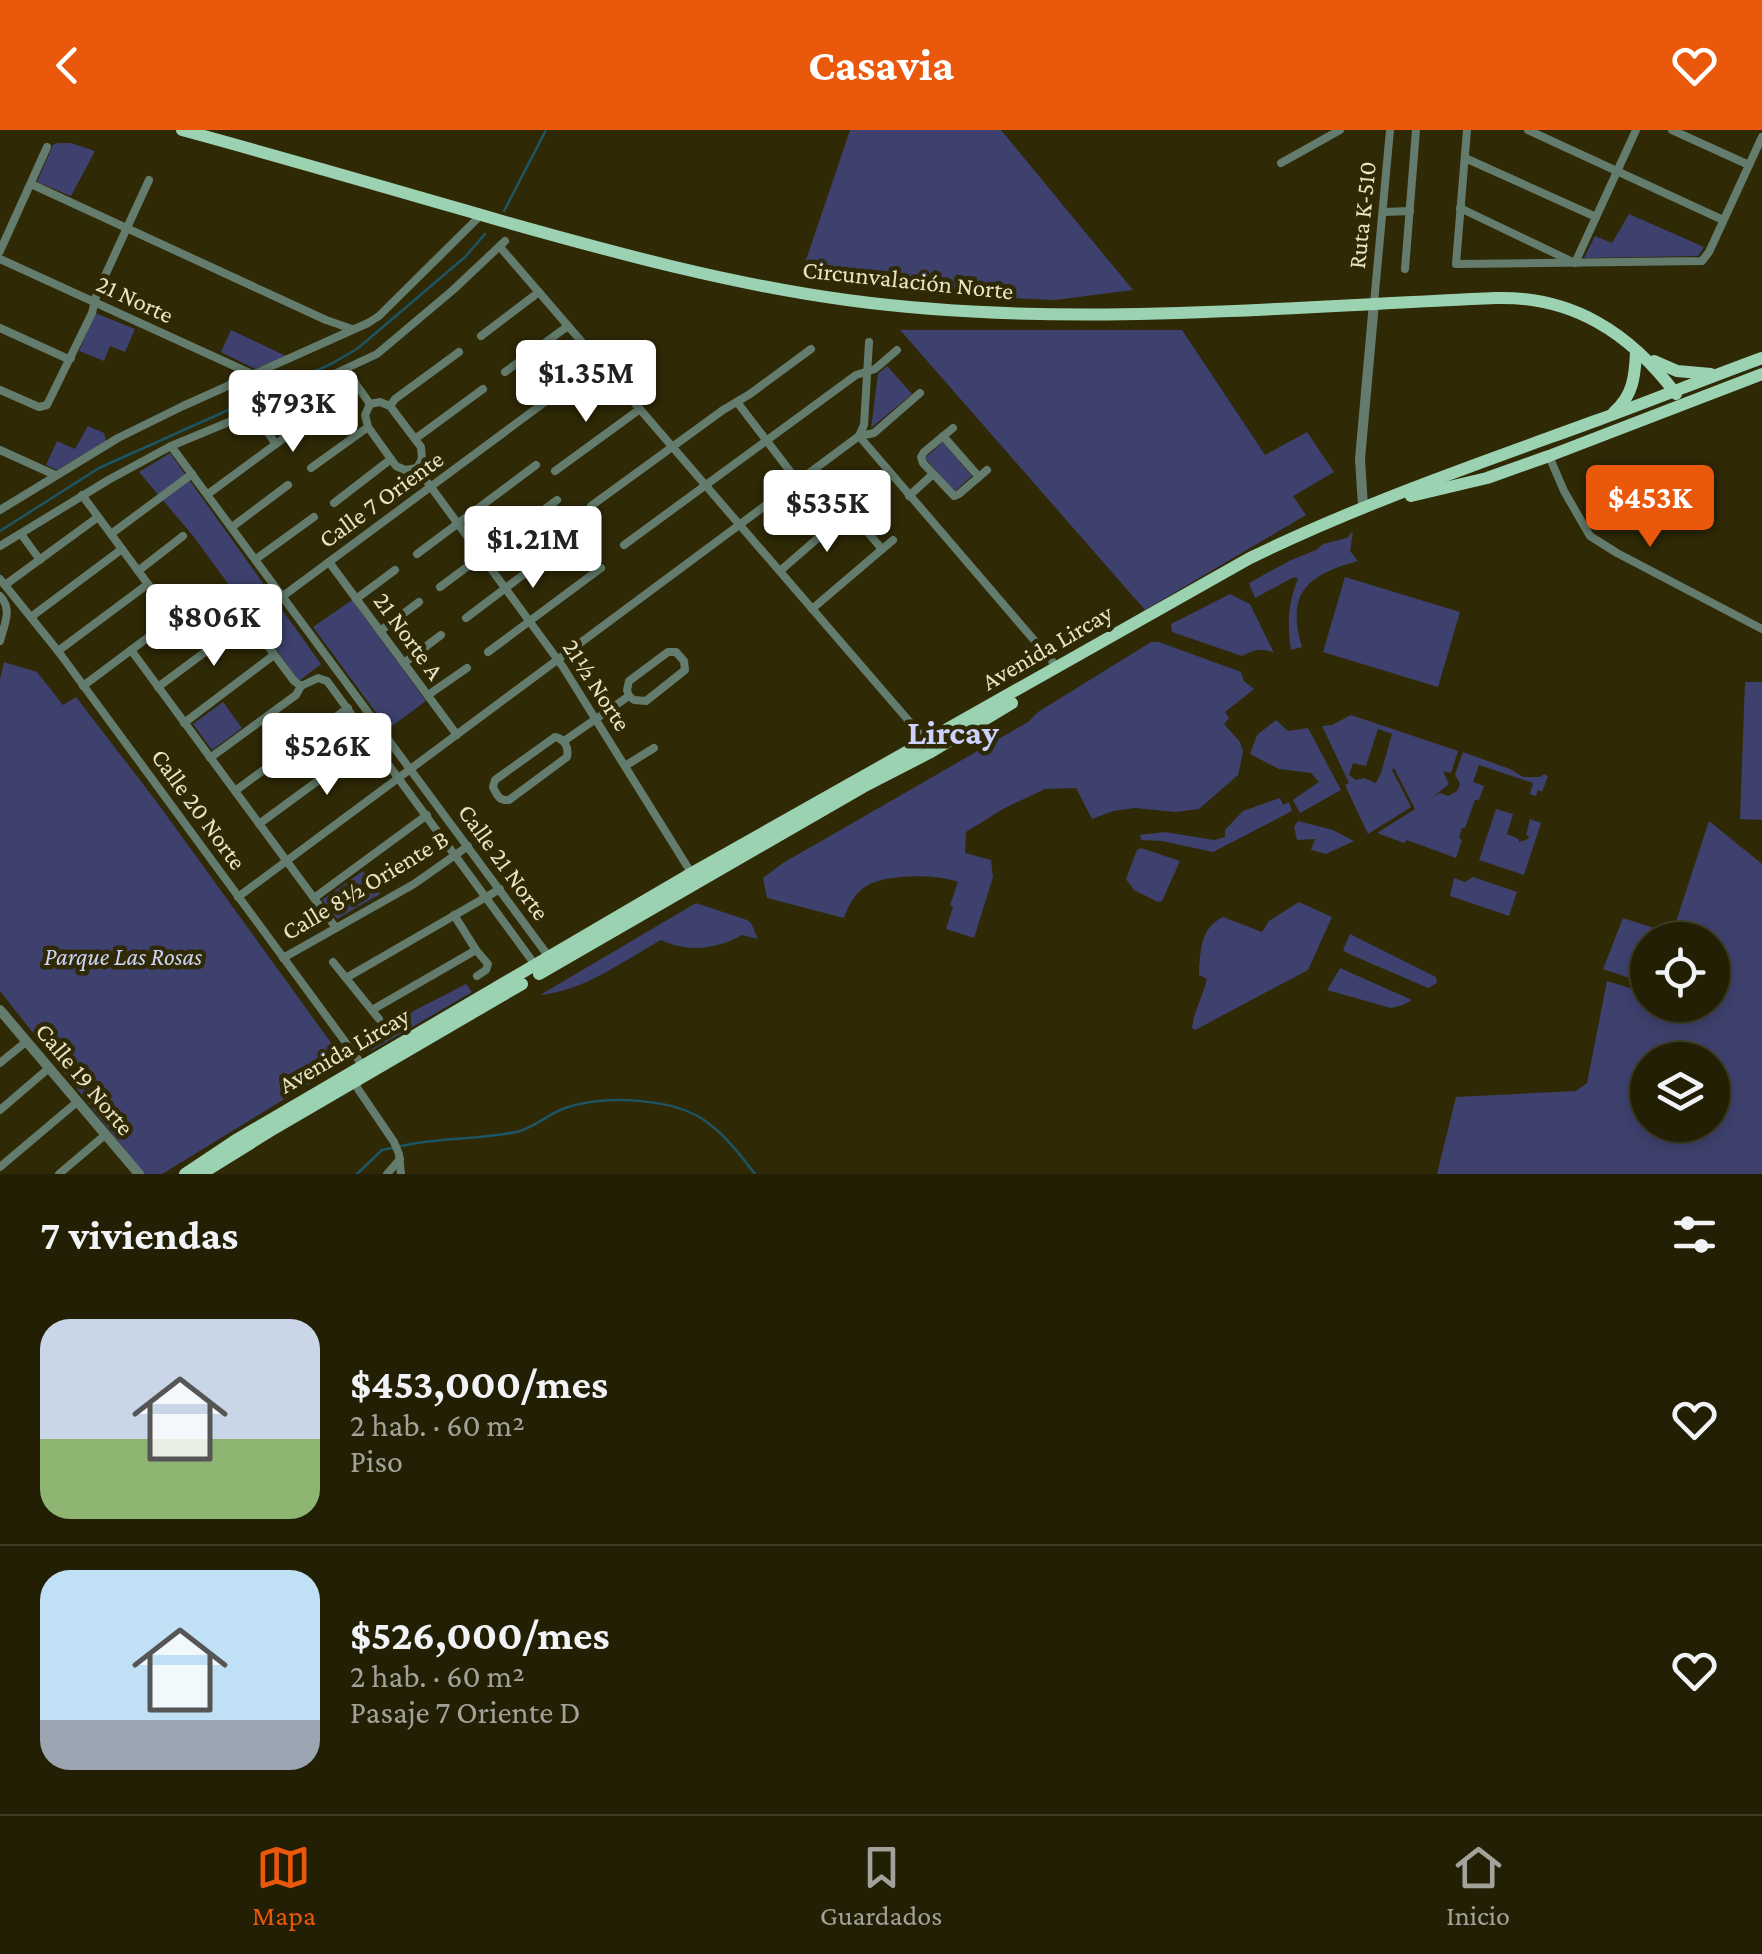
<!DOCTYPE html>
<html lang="es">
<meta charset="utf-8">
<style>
body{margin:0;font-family:"Crimson Pro",serif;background:#2b270e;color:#f1f3f6;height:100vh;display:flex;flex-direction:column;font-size:38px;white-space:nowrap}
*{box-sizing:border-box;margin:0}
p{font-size:32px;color:#a3a29a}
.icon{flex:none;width:55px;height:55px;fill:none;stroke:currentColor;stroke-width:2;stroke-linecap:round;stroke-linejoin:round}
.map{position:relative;height:1044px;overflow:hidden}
.drawer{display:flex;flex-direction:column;background:#231f04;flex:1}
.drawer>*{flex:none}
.fabs{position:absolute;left:1630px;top:792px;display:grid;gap:20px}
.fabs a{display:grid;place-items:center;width:100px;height:100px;border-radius:50%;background:#231f04;box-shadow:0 5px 15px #0003,0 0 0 2px #403d26;font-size:50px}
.price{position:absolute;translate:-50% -85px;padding:0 22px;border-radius:10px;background:#fff;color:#222;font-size:32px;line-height:65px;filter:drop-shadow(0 2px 5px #0008)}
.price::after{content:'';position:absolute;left:50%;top:60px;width:30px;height:22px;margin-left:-15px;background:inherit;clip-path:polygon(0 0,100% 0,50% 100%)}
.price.selected{background:#ea580c;color:#fff}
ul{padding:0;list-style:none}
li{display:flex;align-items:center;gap:30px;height:250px;padding:0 40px}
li+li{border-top:2px solid #403d26}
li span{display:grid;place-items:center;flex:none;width:280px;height:200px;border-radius:30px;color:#555}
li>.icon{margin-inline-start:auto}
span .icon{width:120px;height:120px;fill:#fffc;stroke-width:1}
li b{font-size:42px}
h2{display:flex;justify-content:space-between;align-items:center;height:120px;padding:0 40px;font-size:42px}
header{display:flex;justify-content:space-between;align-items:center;height:130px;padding:0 40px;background:#ea580c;color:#fff;font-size:45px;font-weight:700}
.tab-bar{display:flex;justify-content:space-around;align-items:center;height:140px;border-top:2px solid #403d26;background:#231f04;font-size:28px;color:#a3a29a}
.tab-bar a{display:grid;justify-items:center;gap:5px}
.tab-bar .selected{color:#ea580c}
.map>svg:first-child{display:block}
.green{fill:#3e416d;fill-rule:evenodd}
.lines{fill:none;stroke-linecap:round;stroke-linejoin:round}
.stream{stroke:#1d5564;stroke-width:2.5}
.minor{stroke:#637c6d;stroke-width:8}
.tertiary{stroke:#637c6d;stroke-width:10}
.primary{stroke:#9bd2b2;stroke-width:12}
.labels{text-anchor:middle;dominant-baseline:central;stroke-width:9;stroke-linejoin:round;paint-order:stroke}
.street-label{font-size:25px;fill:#eae4c5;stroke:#2f2906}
.park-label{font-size:25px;font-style:italic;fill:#ced3f9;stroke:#2f2906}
.district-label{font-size:35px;font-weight:bold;fill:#ccd2fd;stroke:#2f2906}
</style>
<header><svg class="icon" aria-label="back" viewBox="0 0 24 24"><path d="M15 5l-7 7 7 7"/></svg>Casavia<svg class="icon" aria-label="heart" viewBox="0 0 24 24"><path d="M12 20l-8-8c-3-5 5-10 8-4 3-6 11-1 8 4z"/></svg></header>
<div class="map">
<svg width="1762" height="1044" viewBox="0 0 1762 1044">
<rect width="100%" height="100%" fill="#2f2906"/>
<g class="green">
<path d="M 850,0 L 1001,0 L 1133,160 L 1055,170 L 909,163 L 801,145 Z"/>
<path d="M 58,13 L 71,13 L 95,21 L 71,66 L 37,52 L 53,15 Z"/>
<path d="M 1629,84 L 1704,117 L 1698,126 L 1584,128 L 1595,106 L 1612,113 Z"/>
<path d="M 95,183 L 135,199 L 125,222 L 110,216 L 104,231 L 79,221 Z"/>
<path d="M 231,200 L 286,226 L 255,239 L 221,222 Z"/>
<path d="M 900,200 L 1182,200 L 1265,325 L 1307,302 L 1334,342 L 1293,366 L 1306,385 L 1145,480 Z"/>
<path d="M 887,236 L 912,264 L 871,298 L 878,244 Z"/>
<path d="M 88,296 L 104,303 L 106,311 L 57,340 L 46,335 L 57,311 L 75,319 Z"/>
<path d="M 943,312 L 972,346 L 954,362 L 925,328 Z"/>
<path d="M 170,323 L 321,534 L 299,551 L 194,407 L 139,342 Z"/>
<path d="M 1353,401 L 1350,421 L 1358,431 C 1309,444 1285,462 1302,517 L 1291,520 C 1287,494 1288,473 1298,449 L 1294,447 L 1255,468 L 1249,453 L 1289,431 L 1316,420 L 1323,414 L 1347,408 Z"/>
<path d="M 1345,447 L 1460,482 L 1438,557 L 1323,522 Z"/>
<path d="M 1230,464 L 1250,474 L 1274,523 C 1261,517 1254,520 1242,526 L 1172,502 L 1171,494 Z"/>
<path d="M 352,470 L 426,571 L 388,599 L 313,497 Z"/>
<path d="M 1151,512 L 1159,512 L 1241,542 L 1244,551 L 1254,559 L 1225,582 L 1229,588 L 1224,594 L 1240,612 L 1243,622 L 1238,645 L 1199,679 L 1175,682 L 1135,678 L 1113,681 L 1092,689 L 1076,658 L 1045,659 L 1003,679 L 966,702 L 965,723 L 991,730 L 993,747 L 974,808 L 946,799 L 953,777 L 950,775 L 958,752 C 935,744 890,744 868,755 C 855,762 848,776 844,788 L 767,768 L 763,748 L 783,733 L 1028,592 L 1038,582 Z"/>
<path d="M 4,532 L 37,542 L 63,575 L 76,567 L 156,671 L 345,932 L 162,1044 L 144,1044 L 0,861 L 0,549 Z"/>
<path d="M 1745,552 L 1762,552 L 1762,690 L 1740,689 Z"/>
<path d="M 223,572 L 242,598 L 212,620 L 193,594 Z"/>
<path d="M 1351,585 L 1458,621 L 1451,643 L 1443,641 L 1449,654 L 1433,667 L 1440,663 L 1448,666 L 1457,661 L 1460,654 L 1455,644 L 1463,622 L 1510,639 L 1523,647 L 1540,647 L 1544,644 L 1548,646 L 1542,662 L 1538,660 L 1536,666 L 1530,664 L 1533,653 L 1479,635 L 1473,652 L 1484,656 L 1479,670 L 1475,670 L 1465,698 L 1462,698 L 1459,708 L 1462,710 L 1456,728 L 1407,710 L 1404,713 L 1377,703 L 1415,679 L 1394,638 L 1392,640 L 1411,677 L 1368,704 L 1345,655 L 1349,653 L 1322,596 L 1332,595 ZM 1378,599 L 1392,604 L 1381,643 L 1376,653 L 1364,648 L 1356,650 L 1349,645 L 1353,633 L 1366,636 Z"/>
<path d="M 1276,590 L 1288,601 L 1308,598 L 1341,660 L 1300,683 L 1293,670 L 1319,652 L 1311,643 L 1279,639 L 1250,624 L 1257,605 Z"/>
<path d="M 1280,668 L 1283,675 L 1289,672 L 1292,681 L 1213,722 L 1162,711 L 1141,710 L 1140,705 L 1165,702 L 1214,710 L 1225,707 L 1225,700 L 1243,681 Z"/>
<path d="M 1496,679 L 1513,684 L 1507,704 L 1519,709 L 1519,712 L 1528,709 L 1529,706 L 1526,705 L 1530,689 L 1541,693 L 1524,745 L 1479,730 Z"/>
<path d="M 1298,691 L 1333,700 L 1354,711 L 1326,724 L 1311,720 L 1315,709 L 1297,710 L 1294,697 Z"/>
<path d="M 1709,691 L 1762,734 L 1762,1044 L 1437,1044 L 1456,967 L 1576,961 L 1587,953 L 1607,851 L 1643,862 L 1647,856 L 1648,875 L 1712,875 L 1712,810 L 1670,810 ZM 1648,930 L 1712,930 L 1712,995 L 1648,995 Z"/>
<path d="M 1141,718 L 1180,731 L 1162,771 L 1158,772 L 1134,760 L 1126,749 L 1137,720 Z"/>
<path d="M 363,741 L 380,764 L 337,789 L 322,770 Z"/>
<path d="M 1473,747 L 1517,762 L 1509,786 L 1450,766 L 1454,748 L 1465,752 Z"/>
<path d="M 1299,772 L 1332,787 L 1308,840 L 1195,900 L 1192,898 C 1194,881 1203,866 1207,849 L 1199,845 L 1199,840 C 1201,817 1201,798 1223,787 L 1262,802 L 1269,791 Z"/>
<path d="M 696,773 L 747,790 L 751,793 L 758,809 L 742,805 C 717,819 688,823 661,810 C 623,831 584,861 540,865 Z"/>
<path d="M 1623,788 L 1660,800 L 1657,810 L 1648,810 L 1647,835 L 1641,852 L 1603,839 Z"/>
<path d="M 1350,804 L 1436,847 L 1437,853 L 1428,858 L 1347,823 L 1343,820 Z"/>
<path d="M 1340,838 L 1412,870 L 1403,875 L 1391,878 L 1327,860 Z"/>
<path d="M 466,854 L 472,862 L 371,921 L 361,908 Z"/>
</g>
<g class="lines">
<g class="stream">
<path d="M 504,81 L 546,0"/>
<path d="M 0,401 L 99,338 L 331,234 L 357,219 L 465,127 L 485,104"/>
<path d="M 401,1016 C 439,1007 478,1010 516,1002 C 534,998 548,984 565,978 C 604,965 675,967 708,993 C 726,1006 742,1027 755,1044"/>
<path d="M 357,1044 L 382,1020 L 392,1018"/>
</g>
<g class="minor">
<path d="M 1467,0 L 1456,134 L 1702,131 L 1709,122 L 1762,7"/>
<path d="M 1528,0 L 1723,90"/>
<path d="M 1672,0 L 1749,35"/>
<path d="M 1465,28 L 1596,87"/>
<path d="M 1281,33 L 1340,0"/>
<path d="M 31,54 L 326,190 L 352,199"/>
<path d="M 1460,78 L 1575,133 L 1636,0"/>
<path d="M 1383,82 L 1410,81"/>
<path d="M 500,117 L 927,612"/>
<path d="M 0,121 L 47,17"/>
<path d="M 0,129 L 254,245"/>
<path d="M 1405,139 L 1416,0"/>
<path d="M 1374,173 L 1390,0"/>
<path d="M 0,198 L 66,228 L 71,228"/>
<path d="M 481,206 L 539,162"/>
<path d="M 346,240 L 370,274"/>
<path d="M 505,242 L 568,196"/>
<path d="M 0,260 L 39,277 L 47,275 L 92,183 L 97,163 L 149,50"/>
<path d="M 737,272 L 799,353"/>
<path d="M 370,274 L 365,285 L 368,297 L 396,336 L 405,340 L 417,338"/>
<path d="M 370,274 L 380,272 L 390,276 L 421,317 L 422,329 L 417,338"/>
<path d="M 390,276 L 395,269 L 459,222"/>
<path d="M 253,282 L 276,314"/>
<path d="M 953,298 L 924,322 L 921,327 L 923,333 L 954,366 L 959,364 L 987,340"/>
<path d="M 859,306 L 1058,538"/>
<path d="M 859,306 L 864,295 L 869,212"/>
<path d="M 943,306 L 979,347"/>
<path d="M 415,309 L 483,259"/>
<path d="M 171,316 L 549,827"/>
<path d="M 0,320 L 55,345"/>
<path d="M 1549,326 L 1564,361 L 1590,406 L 1617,423 L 1762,499"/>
<path d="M 311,338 L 368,297"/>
<path d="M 417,338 L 563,537 L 692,744"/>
<path d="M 555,341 L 640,279"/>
<path d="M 815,341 L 882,419"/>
<path d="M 208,364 L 356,255"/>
<path d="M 82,365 L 173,488"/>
<path d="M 909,366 L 933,344"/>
<path d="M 334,373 L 391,329"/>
<path d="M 591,376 L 723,280 L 750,264 L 811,219"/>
<path d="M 0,380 L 118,308 L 183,276 L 368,193 L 379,186 L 481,85"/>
<path d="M 232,397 L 288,355"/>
<path d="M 21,404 L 40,430"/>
<path d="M 111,404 L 192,344"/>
<path d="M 624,415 L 856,245 L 875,239 L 897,220"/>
<path d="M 0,416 L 110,349 L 171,316 L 253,282 L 377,224 L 453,160 L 505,111"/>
<path d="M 417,424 L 536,335"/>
<path d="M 256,429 L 314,387"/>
<path d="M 329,432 L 457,605"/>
<path d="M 138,441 L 183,406"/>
<path d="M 780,441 L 849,381"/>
<path d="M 0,449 L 58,521 L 363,936"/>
<path d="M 5,455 L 98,387"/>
<path d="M 440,457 L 557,370"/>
<path d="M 0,466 C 13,479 4,495 0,511"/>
<path d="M 283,466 L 599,232"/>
<path d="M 356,469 L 395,440"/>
<path d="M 812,479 L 893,410"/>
<path d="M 31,487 L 122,419"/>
<path d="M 466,488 L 577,404"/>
<path d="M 380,501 L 419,472"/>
<path d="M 131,520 L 336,798"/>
<path d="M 58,521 L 148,454"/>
<path d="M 488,522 L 601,438"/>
<path d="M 404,533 L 441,505"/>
<path d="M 83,556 L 210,461 L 220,458 L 229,464 L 294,551 L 301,556"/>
<path d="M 158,557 L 248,490"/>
<path d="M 428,565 L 467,538"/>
<path d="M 184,593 L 274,525"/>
<path d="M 555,607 C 565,609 569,618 567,627 L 509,670 C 499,671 497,665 493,657 L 495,650 Z"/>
<path d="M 564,611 L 629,566 L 627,560 L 629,551 L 668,522 L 676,522 L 684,531 L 685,540 L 646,571 L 634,570 L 629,566"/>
<path d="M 210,628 L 296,565 L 301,556 L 318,548 L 327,551 L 536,836"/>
<path d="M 625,636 L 654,618"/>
<path d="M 235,661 L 348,578"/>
<path d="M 259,694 L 372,611"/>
<path d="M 238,767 L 859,306 L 874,303 L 920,263"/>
<path d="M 314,768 L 427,685"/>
<path d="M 454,785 L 476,820 L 488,834 L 486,840 L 477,846"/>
<path d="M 283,828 L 414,754 L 468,716"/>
<path d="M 333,832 L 379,889"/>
<path d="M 346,848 L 500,759"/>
<path d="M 372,880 L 476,820"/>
<path d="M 0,933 L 27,911"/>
<path d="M 355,951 L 358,959 L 394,1012 L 399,1024 L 401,1044"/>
<path d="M 0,980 L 49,938"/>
<path d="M 0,1037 L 77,972"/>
<path d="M 59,1044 L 105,1005"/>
<path d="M 387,1044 L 400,1029"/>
</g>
<g class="tertiary">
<path d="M 1363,376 L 1360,329 L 1374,173"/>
<path d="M 0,880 L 139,1044"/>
</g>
<g class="primary">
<path d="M 182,0 C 289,29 395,60 502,91 C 616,123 729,154 847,170 C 1061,199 1281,177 1496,168 C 1573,166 1630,203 1676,264"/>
<path d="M 1654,231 L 1677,241 L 1711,244"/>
<path d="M 1614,282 C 1633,266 1635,246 1636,222"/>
<path d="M 1411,366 L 1487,348 L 1549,326 L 1762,244"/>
<path d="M 539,844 L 863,657 L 929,623 L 1012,573"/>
<path d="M 185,1044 L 236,1010 L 692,743 L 1250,428 C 1363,373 1480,333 1598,290 C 1653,270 1707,248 1762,228"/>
<path d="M 201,1044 L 275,998 L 522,854"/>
</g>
</g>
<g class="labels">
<g class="street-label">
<text transform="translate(1362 85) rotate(-84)">Ruta K-510</text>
<text transform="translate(908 150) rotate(6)">Circunvalación Norte</text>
<text transform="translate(135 169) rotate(25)">21 Norte</text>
<text transform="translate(381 369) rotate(-36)">Calle 7 Oriente</text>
<text transform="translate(409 506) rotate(54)">21 Norte A</text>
<text transform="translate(1047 517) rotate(-30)">Avenida Lircay</text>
<text transform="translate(597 555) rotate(57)">21½ Norte</text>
<text transform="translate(199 679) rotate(54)">Calle 20 Norte</text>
<text transform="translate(504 732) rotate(54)">Calle 21 Norte</text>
<text transform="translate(365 755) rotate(-31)">Calle 8½ Oriente B</text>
<text transform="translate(344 920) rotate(-30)">Avenida Lircay</text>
<text transform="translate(85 949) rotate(50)">Calle 19 Norte</text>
</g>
<g class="park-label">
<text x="123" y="826">Parque Las Rosas</text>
</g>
<g class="district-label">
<text x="953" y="602">Lircay</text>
</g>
</g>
</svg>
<div class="fabs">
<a><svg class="icon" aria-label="locate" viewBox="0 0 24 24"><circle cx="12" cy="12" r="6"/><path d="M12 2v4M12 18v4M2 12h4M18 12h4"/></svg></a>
<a><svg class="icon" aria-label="layers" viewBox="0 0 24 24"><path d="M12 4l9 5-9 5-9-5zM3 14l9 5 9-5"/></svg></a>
</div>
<b class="price" style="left:586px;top:295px">$1.35M</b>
<b class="price" style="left:293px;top:325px">$793K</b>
<b class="price selected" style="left:1650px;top:420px">$453K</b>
<b class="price" style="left:827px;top:425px">$535K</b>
<b class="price" style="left:533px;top:461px">$1.21M</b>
<b class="price" style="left:214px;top:539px">$806K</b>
<b class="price" style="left:327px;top:668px">$526K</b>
</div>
<section class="drawer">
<h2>7 viviendas<svg class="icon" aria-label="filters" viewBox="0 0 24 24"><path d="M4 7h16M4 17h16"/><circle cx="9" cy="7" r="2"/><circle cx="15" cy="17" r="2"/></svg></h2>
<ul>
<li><span style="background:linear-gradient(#c9d6e8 60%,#8fb573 0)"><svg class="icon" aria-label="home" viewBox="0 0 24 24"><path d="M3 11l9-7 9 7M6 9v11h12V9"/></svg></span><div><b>$453,000/mes</b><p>2 hab. · 60 m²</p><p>Piso</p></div><svg class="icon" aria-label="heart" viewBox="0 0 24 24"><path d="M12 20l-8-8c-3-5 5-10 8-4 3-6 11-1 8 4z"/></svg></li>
<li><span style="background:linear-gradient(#bfe0f5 75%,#9aa5b1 0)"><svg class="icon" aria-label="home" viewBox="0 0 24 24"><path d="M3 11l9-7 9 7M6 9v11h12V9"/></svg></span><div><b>$526,000/mes</b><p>2 hab. · 60 m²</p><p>Pasaje 7 Oriente D</p></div><svg class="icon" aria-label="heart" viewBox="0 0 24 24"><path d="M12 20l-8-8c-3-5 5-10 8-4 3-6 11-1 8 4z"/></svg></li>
</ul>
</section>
<nav class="tab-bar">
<a class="selected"><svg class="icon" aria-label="map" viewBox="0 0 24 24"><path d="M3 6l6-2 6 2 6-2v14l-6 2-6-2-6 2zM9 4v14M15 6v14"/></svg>Mapa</a>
<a><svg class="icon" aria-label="saved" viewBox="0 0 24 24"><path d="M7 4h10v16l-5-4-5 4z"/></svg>Guardados</a>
<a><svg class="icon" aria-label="home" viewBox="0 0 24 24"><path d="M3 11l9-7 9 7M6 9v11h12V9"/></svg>Inicio</a>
</nav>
